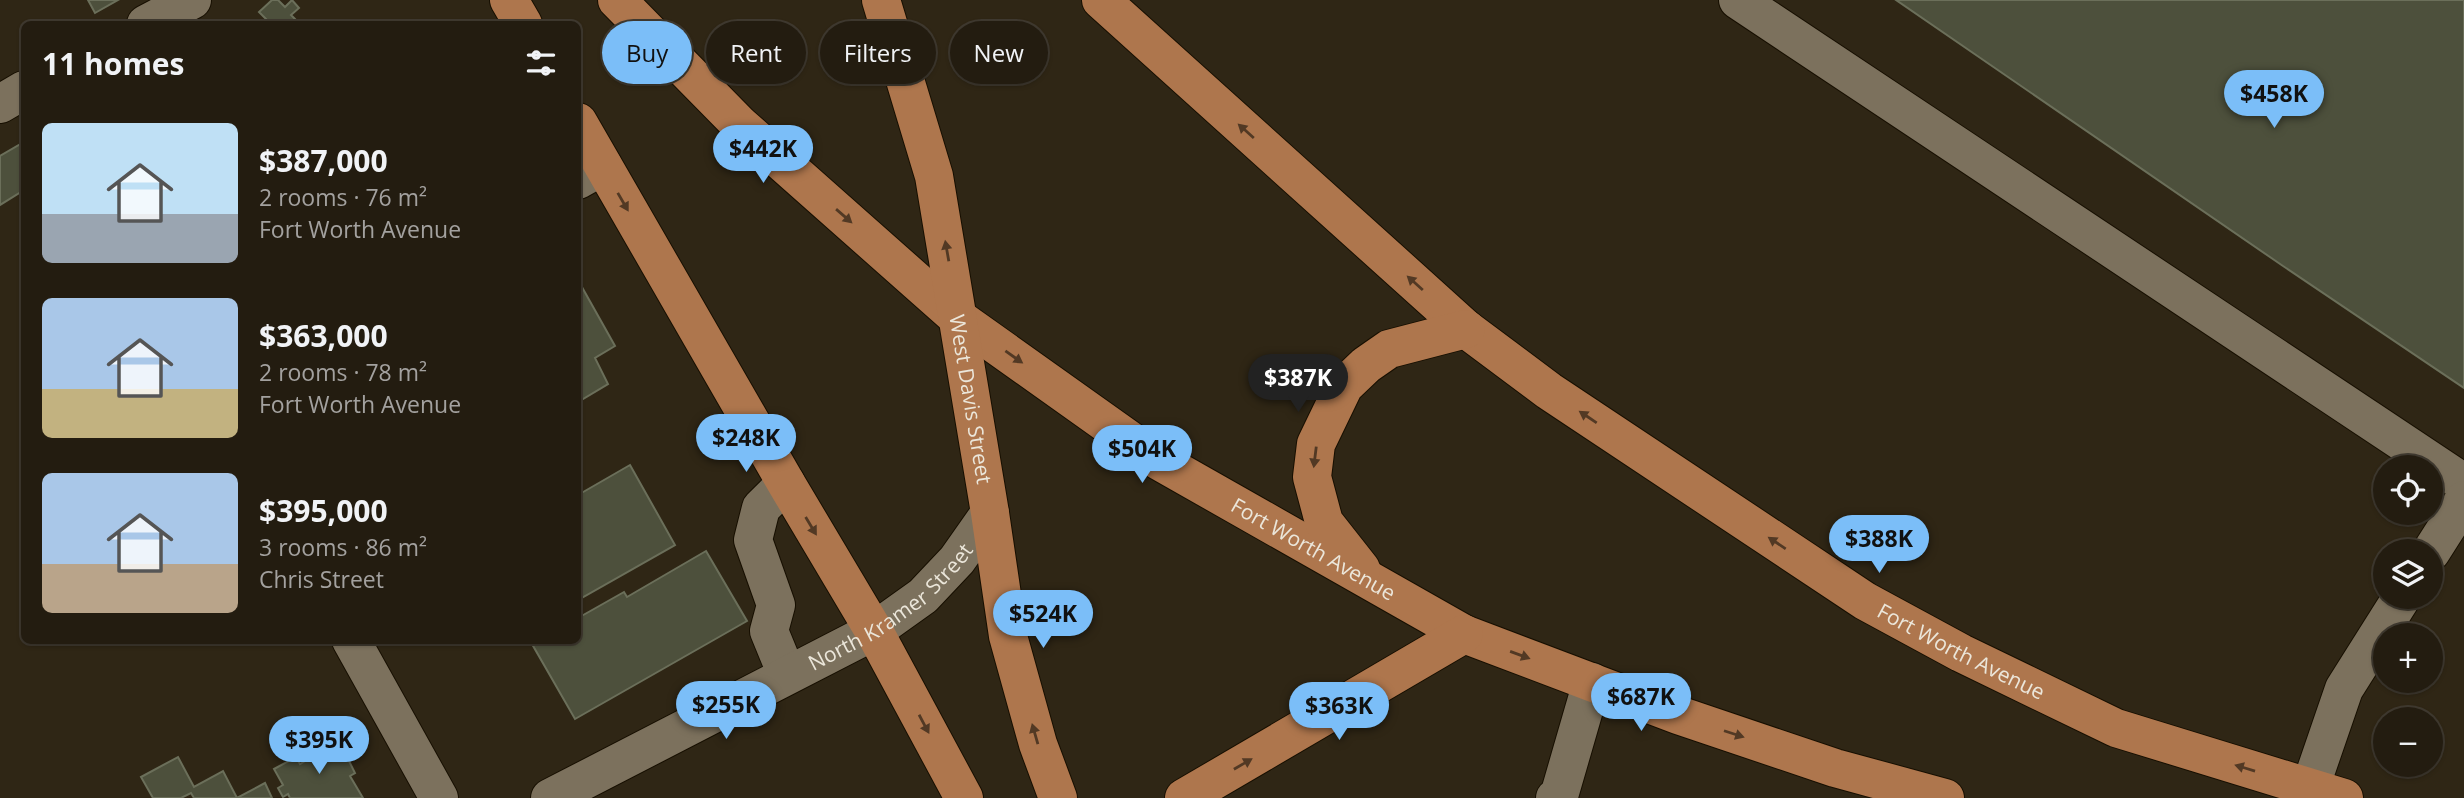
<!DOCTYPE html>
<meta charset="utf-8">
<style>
body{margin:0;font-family:"Open Sans",sans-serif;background:#2b2519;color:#f1f3f6;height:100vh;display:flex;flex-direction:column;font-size:26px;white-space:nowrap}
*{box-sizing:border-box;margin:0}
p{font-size:23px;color:#a3a19f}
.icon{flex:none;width:38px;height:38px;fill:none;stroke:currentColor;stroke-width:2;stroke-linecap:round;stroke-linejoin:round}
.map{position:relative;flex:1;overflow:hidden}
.details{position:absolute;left:21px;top:21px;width:560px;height:623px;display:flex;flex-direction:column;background:#231c10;border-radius:10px;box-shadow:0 2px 5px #0004,0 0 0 2px #403a30}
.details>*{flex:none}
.banner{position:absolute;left:602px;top:21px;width:665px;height:63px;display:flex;gap:14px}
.controls{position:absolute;left:2373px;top:455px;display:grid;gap:14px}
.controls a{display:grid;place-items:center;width:70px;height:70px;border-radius:50%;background:#231c10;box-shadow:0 2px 5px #0004,0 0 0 2px #403a30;font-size:35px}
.price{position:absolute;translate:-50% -60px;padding:0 16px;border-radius:24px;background:#7bbef8;color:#111;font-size:23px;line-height:46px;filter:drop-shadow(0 2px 4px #0008)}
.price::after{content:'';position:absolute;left:50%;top:42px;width:21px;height:16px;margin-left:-10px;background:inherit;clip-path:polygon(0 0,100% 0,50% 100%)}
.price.selected{background:#222;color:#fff}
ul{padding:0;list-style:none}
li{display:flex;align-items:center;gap:21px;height:175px;padding:0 21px}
li span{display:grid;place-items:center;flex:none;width:196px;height:140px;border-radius:10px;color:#555}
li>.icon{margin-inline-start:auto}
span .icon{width:84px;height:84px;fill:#fffc;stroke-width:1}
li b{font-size:30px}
h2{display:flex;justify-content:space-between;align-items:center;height:84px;padding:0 21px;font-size:30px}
.chip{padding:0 24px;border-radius:32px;background:#231c10;box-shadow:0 2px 5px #0004,0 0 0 2px #403a30;font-size:24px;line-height:63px}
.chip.selected{background:#7bbef8;color:#111}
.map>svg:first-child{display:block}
.building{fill:#4d503c;stroke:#6b6f5a;stroke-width:2}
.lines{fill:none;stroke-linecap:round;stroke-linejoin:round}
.minor-casing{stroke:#170f01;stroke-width:40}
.major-casing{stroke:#170f01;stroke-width:40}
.minor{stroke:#7c715d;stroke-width:38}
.major{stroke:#ae764d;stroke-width:38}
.oneway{fill:#523924}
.labels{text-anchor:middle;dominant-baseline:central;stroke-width:5;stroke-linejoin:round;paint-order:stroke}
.street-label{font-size:21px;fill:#ebe6da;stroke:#141008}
</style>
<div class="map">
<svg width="2464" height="798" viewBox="0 0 2464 798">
<rect width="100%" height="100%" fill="#2f2615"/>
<g class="building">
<path d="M 88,0 L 118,0 L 95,13 Z"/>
<path d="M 272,0 L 278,0 L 285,7 L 292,0 L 299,8 L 291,15 L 300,24 L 271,24 L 259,12 Z"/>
<path d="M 1896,0 L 2464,0 L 2464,388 L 2283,266 Z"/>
<path d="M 24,142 L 24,180 L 22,182 L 24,190 L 0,205 L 0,156 Z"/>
<path d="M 578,280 L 615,346 L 595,358 L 608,384 L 578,402 Z"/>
<path d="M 630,465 L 675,545 L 578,600 L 578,495 Z"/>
<path d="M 706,551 L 747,621 L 575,719 L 532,644 L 539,640 L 578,640 L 578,618 L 624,592 L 627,597 Z"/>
<path d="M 339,741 L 355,773 L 350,776 L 363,798 L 290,798 L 288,794 L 283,797 L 278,788 L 283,785 L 274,769 L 296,757 L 300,764 Z"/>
<path d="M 178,757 L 194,787 L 223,771 L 237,798 L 265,783 L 272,798 L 194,798 L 191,793 L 181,798 L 153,798 L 141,777 Z"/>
</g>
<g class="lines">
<defs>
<g id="minor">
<path d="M 1738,0 L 2464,483"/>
<path d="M 146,24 L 192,0"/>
<path d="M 0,104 L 24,90"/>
<path d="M 578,180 L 603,166"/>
<path d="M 786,483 L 761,508 L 753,540 L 776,605 L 769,631 L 787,675"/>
<path d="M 2431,552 L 2464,500"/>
<path d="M 351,640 L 439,798"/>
<path d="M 2310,788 L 2344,689 L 2402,597"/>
<path id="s1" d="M 550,798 L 874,631 L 923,596 L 957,560 L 990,513"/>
<path d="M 1555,798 L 1559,796 L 1592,682"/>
</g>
<g id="major">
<path d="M 509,0 L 523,24"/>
<path id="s2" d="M 617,0 L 740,125 L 958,318 L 1159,461 L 1464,634 L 1678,715 L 1835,768 L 1945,798"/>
<path id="s3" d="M 881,0 L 934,176 L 990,513 L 1008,636 L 1038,744 L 1058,798"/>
<path id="s4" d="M 1101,0 L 1466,329 L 1549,391 L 1865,601 L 1961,653 L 2116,728 L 2344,798"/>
<path d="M 578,122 L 786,483 L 874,631 L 964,798"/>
<path d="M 1361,569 L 1324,522 L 1312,477 L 1316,444 L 1344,386 L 1366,365 L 1389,349 L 1466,329"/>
<path d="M 1184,798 L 1464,634"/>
</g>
</defs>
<use href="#minor" class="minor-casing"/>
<use href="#major" class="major-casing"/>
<use href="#minor" class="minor"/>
<use href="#major" class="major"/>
</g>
<defs><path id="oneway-solid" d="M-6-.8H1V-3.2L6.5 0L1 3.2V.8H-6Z" transform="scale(1.75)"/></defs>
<g class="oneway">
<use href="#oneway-solid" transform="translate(1246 131) rotate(-138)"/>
<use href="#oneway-solid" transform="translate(623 202) rotate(60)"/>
<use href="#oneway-solid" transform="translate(844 216) rotate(41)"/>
<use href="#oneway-solid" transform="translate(947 251) rotate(-100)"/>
<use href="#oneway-solid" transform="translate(1415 283) rotate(-138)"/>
<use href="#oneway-solid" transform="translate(1014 357) rotate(35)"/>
<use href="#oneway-solid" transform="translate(1588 417) rotate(-146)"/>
<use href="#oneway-solid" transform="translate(1315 457) rotate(97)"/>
<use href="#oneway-solid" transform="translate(811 526) rotate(59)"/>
<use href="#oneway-solid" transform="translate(1777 543) rotate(-146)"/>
<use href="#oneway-solid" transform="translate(1520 655) rotate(20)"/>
<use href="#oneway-solid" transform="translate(924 724) rotate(62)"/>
<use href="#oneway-solid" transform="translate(1035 734) rotate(-106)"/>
<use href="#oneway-solid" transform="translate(1734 734) rotate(18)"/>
<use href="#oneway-solid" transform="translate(1243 764) rotate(-30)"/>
<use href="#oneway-solid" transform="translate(2245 768) rotate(-163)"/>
</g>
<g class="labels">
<g class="street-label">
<text stroke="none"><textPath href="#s3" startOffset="410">West Davis Street</textPath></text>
<text stroke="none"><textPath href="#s2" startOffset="891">Fort Worth Avenue</textPath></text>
<text stroke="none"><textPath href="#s1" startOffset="392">North Kramer Street</textPath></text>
<text stroke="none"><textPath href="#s4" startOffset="1083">Fort Worth Avenue</textPath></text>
</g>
</g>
</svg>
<div class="controls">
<a><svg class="icon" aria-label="locate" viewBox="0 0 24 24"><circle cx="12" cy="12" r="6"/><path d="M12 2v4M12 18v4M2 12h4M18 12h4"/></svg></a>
<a><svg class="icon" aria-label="layers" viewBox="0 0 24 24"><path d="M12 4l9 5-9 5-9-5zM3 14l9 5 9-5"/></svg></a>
<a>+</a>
<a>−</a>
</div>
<b class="price" style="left:2274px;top:130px">$458K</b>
<b class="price" style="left:763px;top:185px">$442K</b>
<b class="price selected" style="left:1298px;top:414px">$387K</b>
<b class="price" style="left:746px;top:474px">$248K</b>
<b class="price" style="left:1142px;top:485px">$504K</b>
<b class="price" style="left:1879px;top:575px">$388K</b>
<b class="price" style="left:1043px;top:650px">$524K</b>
<b class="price" style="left:1641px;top:733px">$687K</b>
<b class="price" style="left:726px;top:741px">$255K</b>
<b class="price" style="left:1339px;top:742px">$363K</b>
<b class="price" style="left:319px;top:776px">$395K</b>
<div class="banner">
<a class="chip selected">Buy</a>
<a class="chip">Rent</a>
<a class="chip">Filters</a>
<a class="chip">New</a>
</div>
<section class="details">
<h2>11 homes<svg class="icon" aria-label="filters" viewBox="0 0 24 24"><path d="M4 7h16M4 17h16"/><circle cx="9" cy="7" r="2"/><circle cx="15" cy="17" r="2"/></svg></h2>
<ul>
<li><span style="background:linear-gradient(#bfe0f5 65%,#9aa5b1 0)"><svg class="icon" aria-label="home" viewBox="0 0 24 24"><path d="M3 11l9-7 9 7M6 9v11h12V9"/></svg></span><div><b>$387,000</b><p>2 rooms · 76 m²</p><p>Fort Worth Avenue</p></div></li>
<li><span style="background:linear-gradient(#a9c7e8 65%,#c2b280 0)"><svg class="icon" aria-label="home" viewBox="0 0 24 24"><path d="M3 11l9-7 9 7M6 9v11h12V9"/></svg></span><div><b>$363,000</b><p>2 rooms · 78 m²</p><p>Fort Worth Avenue</p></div></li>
<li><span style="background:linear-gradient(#a9c7e8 65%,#b9a48a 0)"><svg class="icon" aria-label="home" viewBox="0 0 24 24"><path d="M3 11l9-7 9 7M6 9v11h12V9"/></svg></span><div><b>$395,000</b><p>3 rooms · 86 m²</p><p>Chris Street</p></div></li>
</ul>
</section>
</div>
